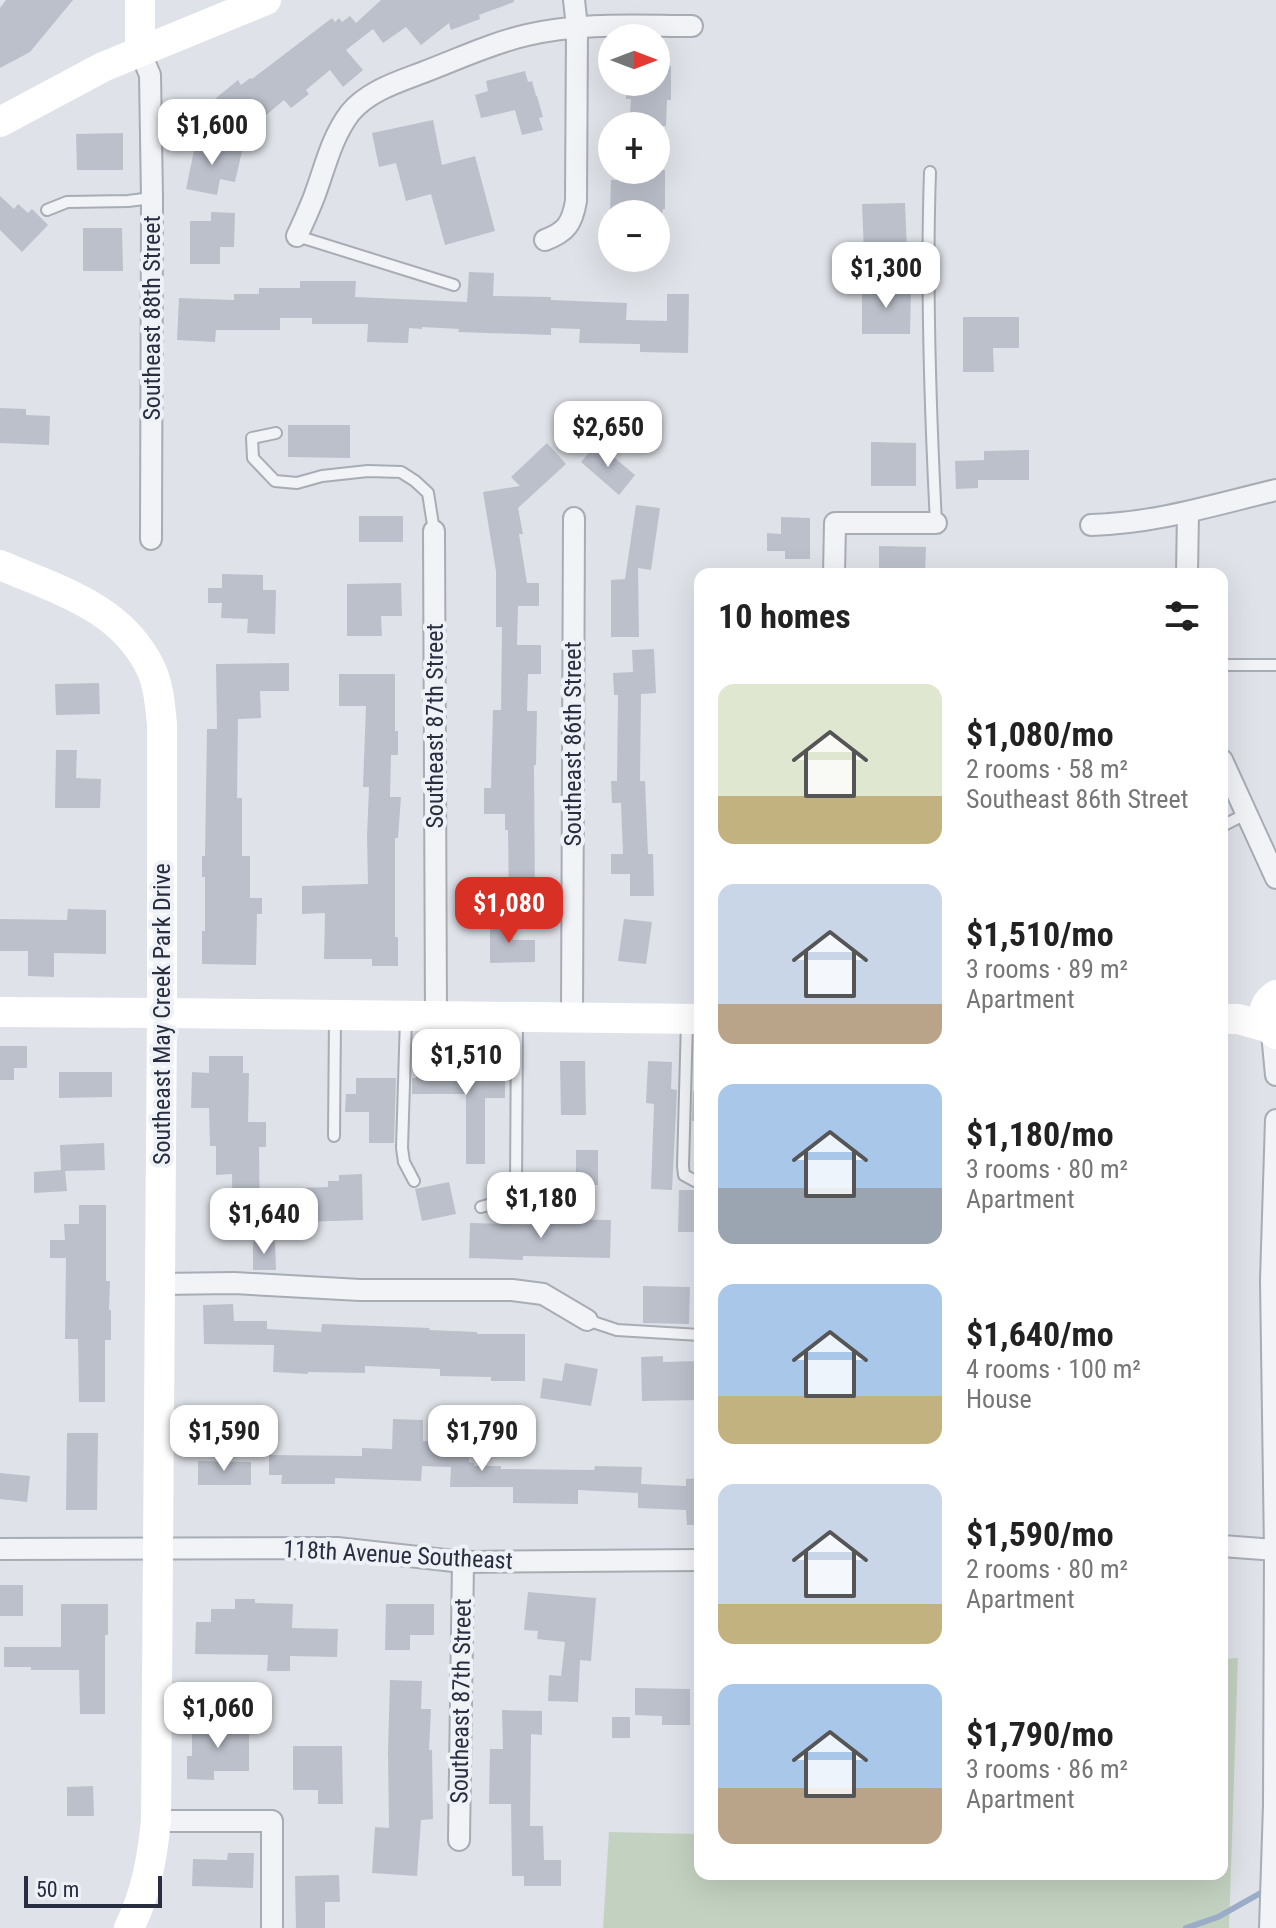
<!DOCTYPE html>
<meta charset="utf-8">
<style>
body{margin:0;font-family:"Roboto Condensed",sans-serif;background:#f6f6f6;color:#222;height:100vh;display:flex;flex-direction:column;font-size:30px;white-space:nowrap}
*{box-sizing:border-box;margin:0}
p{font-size:26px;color:#767676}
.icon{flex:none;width:44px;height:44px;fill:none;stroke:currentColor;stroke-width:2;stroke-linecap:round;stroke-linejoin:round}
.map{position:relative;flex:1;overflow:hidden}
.drawer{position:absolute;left:694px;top:568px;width:534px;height:1312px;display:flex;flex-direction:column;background:#fff;border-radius:16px;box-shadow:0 8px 32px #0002}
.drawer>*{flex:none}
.needle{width:52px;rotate:90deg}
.buttons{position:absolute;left:598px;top:24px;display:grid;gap:16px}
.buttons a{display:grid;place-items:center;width:72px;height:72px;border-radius:50%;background:#fff;box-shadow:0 8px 32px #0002;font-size:40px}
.scale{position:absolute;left:24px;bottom:20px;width:138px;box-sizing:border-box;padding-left:8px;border:4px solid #282e3f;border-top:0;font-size:22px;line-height:28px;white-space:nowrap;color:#282e3f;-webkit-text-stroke:6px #eef1f6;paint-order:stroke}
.price{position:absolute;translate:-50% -68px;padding:0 18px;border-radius:16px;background:#fff;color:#222;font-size:26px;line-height:52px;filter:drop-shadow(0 2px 4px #0008)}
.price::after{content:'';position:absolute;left:50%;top:48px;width:24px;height:18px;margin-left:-12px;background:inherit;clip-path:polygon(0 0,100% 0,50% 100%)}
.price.current{background:#d93025;color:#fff}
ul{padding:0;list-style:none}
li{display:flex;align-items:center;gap:24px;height:200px;padding:0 24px}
li span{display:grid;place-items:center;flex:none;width:224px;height:160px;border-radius:16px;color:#555}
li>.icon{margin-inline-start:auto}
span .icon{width:96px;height:96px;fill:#fffc;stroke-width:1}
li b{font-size:34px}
h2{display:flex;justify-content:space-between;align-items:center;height:96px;padding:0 24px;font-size:34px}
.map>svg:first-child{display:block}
.green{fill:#c3d2c0}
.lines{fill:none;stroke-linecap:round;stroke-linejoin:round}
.stream{stroke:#9aacc8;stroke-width:6}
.building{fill:#bcc0cb}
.lane-casing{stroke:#a8acb5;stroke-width:14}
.street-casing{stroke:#a8acb5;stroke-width:24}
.lane{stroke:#f2f3f6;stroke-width:10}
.street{stroke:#f2f3f6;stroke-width:20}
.secondary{stroke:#fff;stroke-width:30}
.labels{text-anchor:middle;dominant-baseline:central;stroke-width:8;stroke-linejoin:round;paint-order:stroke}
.street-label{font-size:24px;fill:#282e3f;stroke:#eef1f6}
</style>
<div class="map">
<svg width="1276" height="1928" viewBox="0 0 1276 1928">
<rect width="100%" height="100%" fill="#dfe2e8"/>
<path class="green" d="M 1238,1658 L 1229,1928 L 603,1928 L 609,1832 L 700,1834 L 700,1874 L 1222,1874 L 1222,1659 Z"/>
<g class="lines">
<path class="stream" d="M 1186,1928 L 1218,1917 L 1266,1890"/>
</g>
<g class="building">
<path d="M 6,0 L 73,0 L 30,52 L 0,68 L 0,8 Z"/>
<path d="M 381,0 L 514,0 L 514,2 L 479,15 L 480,19 L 451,30 L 449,23 L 421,45 L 406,27 L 383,43 L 373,29 L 346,50 L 363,70 L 343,87 L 330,70 L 306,90 L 309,94 L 291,108 L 284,100 L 258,122 L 255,119 L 236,134 L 210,103 L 238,80 L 241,85 L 250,78 L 252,79 L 332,18 L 335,22 L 339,18 L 342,22 L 350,16 L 356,23 Z"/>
<path d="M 656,66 L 671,66 L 671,100 L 667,100 L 666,126 L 629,126 L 631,99 L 626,99 L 626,82 L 656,82 Z"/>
<path d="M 525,71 L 528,82 L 532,81 L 536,96 L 537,96 L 543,117 L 539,118 L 543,130 L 522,135 L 515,110 L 481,118 L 475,95 L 488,91 L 486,81 Z"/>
<path d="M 433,120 L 442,165 L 475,156 L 495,231 L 445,245 L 431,194 L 406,201 L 396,163 L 379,167 L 372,133 Z"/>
<path d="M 123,133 L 123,170 L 77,170 L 76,134 Z"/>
<path d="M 196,141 L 242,151 L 235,182 L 220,179 L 217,195 L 186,189 Z"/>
<path d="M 625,170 L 665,170 L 665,209 L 663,209 L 662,214 L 610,214 L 611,180 L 625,180 Z"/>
<path d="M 0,196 L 14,209 L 18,204 L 28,213 L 32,209 L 48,225 L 22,252 L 0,230 Z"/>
<path d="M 905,203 L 907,251 L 864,252 L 862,204 Z"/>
<path d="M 211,212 L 235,213 L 234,247 L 220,247 L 220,264 L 190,264 L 190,221 L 211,221 Z"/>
<path d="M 83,228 L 122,228 L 123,271 L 83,271 Z"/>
<path d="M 469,272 L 494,273 L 493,296 L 551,297 L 551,300 L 627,303 L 626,320 L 667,321 L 667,294 L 689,294 L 688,353 L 640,352 L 640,344 L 579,343 L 580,329 L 551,328 L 551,335 L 458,332 L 459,329 L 422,327 L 422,329 L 409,328 L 408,343 L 367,342 L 368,324 L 312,324 L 312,318 L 280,318 L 280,330 L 216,330 L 215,342 L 177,340 L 179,298 L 234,300 L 234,294 L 259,294 L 259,288 L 300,288 L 300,281 L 356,281 L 355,297 L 467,302 Z"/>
<path d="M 862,286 L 911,287 L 910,334 L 862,334 Z"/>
<path d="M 963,317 L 1019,317 L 1019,348 L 993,348 L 994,372 L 963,372 Z"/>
<path d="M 0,408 L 26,409 L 26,415 L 50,416 L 49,445 L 0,443 Z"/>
<path d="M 288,425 L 350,425 L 350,458 L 288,457 Z"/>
<path d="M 871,442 L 916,443 L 916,486 L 871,486 Z"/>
<path d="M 547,443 L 566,464 L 518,508 L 523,534 L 519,534 L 527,583 L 539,583 L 539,606 L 518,606 L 517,645 L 541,645 L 541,674 L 528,674 L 527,711 L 537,711 L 536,765 L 534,765 L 535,904 L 509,904 L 508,830 L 505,830 L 505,814 L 484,814 L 484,788 L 491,788 L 493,710 L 501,710 L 502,627 L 496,627 L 496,571 L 483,492 L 520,486 L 511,477 Z"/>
<path d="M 597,443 L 635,475 L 619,495 L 581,462 Z"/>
<path d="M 1029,450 L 1029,480 L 978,480 L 978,488 L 956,489 L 955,461 L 984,460 L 984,451 Z"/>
<path d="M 636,505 L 660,508 L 651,570 L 638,568 L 639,637 L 611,637 L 611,580 L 625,579 Z"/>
<rect x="359" y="516" width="44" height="26"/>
<path d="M 781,517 L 810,518 L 810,559 L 785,559 L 785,551 L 767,551 L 767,533 L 781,534 Z"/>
<path d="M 879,546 L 926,547 L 925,574 L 879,574 Z"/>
<path d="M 222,574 L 263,575 L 263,590 L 276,590 L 275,634 L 247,633 L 248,619 L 221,618 L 222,603 L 208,603 L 208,588 L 222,588 Z"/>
<path d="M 401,583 L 402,616 L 381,616 L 382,636 L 347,636 L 347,584 Z"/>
<path d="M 654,649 L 656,693 L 641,694 L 640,781 L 645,781 L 648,854 L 653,854 L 654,896 L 630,896 L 630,874 L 611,874 L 611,854 L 623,854 L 621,803 L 612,803 L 611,781 L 617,781 L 618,695 L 614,695 L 613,673 L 633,672 L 632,650 Z"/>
<path d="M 289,663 L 289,691 L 260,691 L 261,718 L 238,719 L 237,798 L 242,798 L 242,856 L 250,856 L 250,898 L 262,898 L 262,914 L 257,914 L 256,965 L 202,964 L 202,931 L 205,931 L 205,877 L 202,877 L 202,856 L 205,856 L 207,729 L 217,729 L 216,664 Z"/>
<path d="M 339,674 L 395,674 L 395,731 L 398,731 L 398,755 L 391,755 L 390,797 L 401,797 L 398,838 L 395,838 L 395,937 L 398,937 L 398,966 L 372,966 L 372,959 L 324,959 L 325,913 L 302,914 L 302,886 L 368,884 L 367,836 L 369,787 L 363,787 L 366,706 L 339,706 Z"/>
<path d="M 99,683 L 100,714 L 56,715 L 55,684 Z"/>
<path d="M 56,750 L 77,750 L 76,778 L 101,779 L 100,808 L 55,808 Z"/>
<path d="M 68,909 L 106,910 L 106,954 L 54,953 L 54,977 L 28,976 L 28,951 L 0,951 L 0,919 L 67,920 Z"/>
<path d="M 624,919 L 652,922 L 646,964 L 618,961 Z"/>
<path d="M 490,920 L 513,920 L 513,940 L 535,940 L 535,962 L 490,963 Z"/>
<path d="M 0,1046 L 27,1046 L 27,1068 L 14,1068 L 14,1080 L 0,1080 Z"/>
<path d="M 209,1056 L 243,1056 L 243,1073 L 249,1073 L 248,1122 L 266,1122 L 266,1147 L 259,1147 L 260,1237 L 233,1237 L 232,1174 L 216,1175 L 216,1146 L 210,1146 L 209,1108 L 191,1108 L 192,1072 L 209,1073 Z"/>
<path d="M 437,1059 L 457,1059 L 457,1067 L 505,1067 L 505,1098 L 485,1098 L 485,1164 L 466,1164 L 466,1094 L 412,1094 L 412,1078 L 416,1078 L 416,1072 L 437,1072 Z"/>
<path d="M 560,1061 L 585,1061 L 586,1115 L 561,1115 Z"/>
<path d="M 648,1061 L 672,1062 L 671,1089 L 677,1090 L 672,1190 L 651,1189 L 654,1104 L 646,1103 Z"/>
<path d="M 59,1072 L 112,1072 L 112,1097 L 59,1098 Z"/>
<path d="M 356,1078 L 396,1078 L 394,1143 L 369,1143 L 369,1112 L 345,1112 L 346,1094 L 356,1094 Z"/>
<path d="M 693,1091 L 700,1091 L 700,1121 L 692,1121 Z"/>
<path d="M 104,1143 L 105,1170 L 65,1171 L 67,1191 L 34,1193 L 34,1172 L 61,1170 L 60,1145 Z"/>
<rect x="576" y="1150" width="22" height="35"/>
<path d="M 362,1174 L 363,1220 L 301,1222 L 300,1188 L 328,1187 L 328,1181 L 339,1181 L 339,1175 Z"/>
<path d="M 449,1182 L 456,1214 L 422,1221 L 415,1189 Z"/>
<path d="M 679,1190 L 700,1190 L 700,1232 L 678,1232 Z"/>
<path d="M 79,1205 L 106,1205 L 106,1281 L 110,1281 L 109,1310 L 111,1310 L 111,1340 L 105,1340 L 105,1402 L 79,1402 L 78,1339 L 65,1339 L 66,1258 L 50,1258 L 50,1240 L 65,1240 L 64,1224 L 79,1224 Z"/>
<path d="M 545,1219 L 611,1220 L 610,1258 L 523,1256 L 523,1260 L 469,1258 L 470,1223 L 545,1225 Z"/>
<path d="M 253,1242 L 275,1242 L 276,1270 L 253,1270 Z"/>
<path d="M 643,1286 L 690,1287 L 689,1324 L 643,1323 Z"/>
<path d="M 233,1304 L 234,1321 L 267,1321 L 267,1329 L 321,1332 L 322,1324 L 430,1328 L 429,1330 L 477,1332 L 477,1334 L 525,1334 L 525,1381 L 491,1381 L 491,1377 L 440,1376 L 440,1369 L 365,1366 L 365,1373 L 308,1372 L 308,1374 L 273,1372 L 274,1345 L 204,1344 L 203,1305 Z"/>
<path d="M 663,1356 L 663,1362 L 700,1361 L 700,1400 L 642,1401 L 641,1357 Z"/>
<path d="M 565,1363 L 598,1369 L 591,1406 L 540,1398 L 543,1378 L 562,1381 Z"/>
<path d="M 393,1419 L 423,1420 L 423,1441 L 469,1442 L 469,1462 L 474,1463 L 474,1466 L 501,1466 L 501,1469 L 594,1470 L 595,1466 L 642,1467 L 641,1484 L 686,1486 L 686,1479 L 700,1478 L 700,1525 L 687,1525 L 686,1510 L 638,1508 L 638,1493 L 578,1490 L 578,1504 L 513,1503 L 513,1487 L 450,1487 L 451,1467 L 422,1466 L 421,1481 L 335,1478 L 335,1484 L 281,1484 L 282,1475 L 269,1475 L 269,1455 L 362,1456 L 362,1448 L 392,1449 Z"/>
<path d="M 67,1433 L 98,1433 L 97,1510 L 66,1510 Z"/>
<path d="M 198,1461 L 251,1462 L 251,1485 L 198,1485 Z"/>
<path d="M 0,1473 L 30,1476 L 27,1502 L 0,1499 Z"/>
<rect x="0" y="1585" width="23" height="31"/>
<path d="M 528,1592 L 596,1598 L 591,1661 L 580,1660 L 578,1702 L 548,1701 L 549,1675 L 561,1676 L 565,1642 L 537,1639 L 538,1631 L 524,1630 Z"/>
<path d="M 235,1599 L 255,1599 L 255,1603 L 293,1604 L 292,1628 L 338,1629 L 337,1657 L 290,1656 L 290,1671 L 267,1671 L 268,1655 L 195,1654 L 196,1622 L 211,1622 L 211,1609 L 235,1609 Z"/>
<path d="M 61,1604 L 108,1604 L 108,1635 L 105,1635 L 105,1714 L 80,1714 L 79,1670 L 31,1670 L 31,1667 L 4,1667 L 4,1647 L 61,1647 Z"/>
<path d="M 386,1604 L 434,1604 L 434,1635 L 410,1635 L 410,1650 L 385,1650 Z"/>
<path d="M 390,1680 L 422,1681 L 421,1709 L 431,1709 L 429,1750 L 432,1750 L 433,1819 L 421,1820 L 417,1876 L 372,1873 L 375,1827 L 389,1828 L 388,1751 Z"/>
<path d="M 635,1688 L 690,1689 L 690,1725 L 662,1725 L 662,1716 L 635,1715 Z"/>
<path d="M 502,1710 L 542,1711 L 542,1735 L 531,1734 L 530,1826 L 543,1826 L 544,1860 L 561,1860 L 561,1886 L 524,1886 L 524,1876 L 512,1876 L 511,1804 L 489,1804 L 490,1749 L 503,1749 Z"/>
<rect x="612" y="1717" width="18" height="21"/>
<path d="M 192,1723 L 249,1724 L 249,1771 L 214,1771 L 214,1780 L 187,1779 L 187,1756 L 192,1756 Z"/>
<path d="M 293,1746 L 342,1746 L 343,1804 L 318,1804 L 318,1790 L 293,1790 Z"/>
<path d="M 93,1786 L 94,1816 L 67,1816 L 67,1787 Z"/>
<path d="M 228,1853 L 254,1853 L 253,1888 L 192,1886 L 193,1859 L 227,1860 Z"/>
<path d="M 339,1875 L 340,1902 L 325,1902 L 325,1928 L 296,1928 L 295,1876 Z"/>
</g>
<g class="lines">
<defs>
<g id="lane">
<path d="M 930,172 C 926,289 930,406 936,523"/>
<path d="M 47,210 L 67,202 L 128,201 L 152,198"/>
<path d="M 297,236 L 454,285"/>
<path d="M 276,433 L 252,438 L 253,458 L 275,481 L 297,483 L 322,476 L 368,471 L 401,472 L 415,481 L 428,493 L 434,531"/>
<path d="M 1222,665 L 1276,665"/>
<path d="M 1222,826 L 1238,818 L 1246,812"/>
<path d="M 406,1018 L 402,1148 L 404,1162 L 414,1181"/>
<path d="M 687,1021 L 683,1166 L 684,1175 L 697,1182"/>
<path d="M 334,1136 L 335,1017"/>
<path d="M 481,1207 L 505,1200 L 516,1188 L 517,1019"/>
<path d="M 587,1320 L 617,1330 L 700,1335"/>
</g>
<g id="street">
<path d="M 140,51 L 150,75 L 152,198 L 151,539"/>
<path d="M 297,236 C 303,223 309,210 314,197 C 325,168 331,138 350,113 C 368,91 398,82 424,72 C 458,59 492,43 527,35 C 581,22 638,26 692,26"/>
<path d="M 545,240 C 566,232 572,224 576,201 L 577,27 L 574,0"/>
<path d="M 1091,525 C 1157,523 1213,505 1276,490"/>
<path d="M 434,531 L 436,1016"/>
<path d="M 834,574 L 835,523 L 936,523"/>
<path d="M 1187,574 L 1188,512"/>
<path d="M 1222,760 L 1276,878"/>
<path d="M 572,1018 L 574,518"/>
<path d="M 1272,1033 L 1276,1075"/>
<path d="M 159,1284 L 234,1283 L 360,1290 L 512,1290 L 543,1294 L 587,1320"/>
<path d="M 1222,1546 L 1276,1550"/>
<path d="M 0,1549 L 337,1548 L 463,1562 L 700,1560"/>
<path d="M 156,1821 L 272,1821 L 272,1926"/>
<path d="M 459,1840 L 463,1562"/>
<path d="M 1270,1928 L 1274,1805 L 1275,1550 L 1271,1280 L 1276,1120"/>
</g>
</defs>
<use href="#lane" class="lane-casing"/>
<use href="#street" class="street-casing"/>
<use href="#lane" class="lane"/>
<use href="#street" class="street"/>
<g class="secondary">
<path d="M 140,51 L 140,0"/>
<path d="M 0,122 L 103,67 L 266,0"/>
<path d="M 0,565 C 58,590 122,607 151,669 C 159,686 160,706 162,724 L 162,1013 L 156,1821 C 152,1859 146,1894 129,1928"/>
<path d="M 1276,995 C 1260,1006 1260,1024 1276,1034"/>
<path d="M 0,1012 L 162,1013 L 700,1019"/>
<path d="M 1222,1019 L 1238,1019 L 1267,1027"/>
</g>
</g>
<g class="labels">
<g class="street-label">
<text transform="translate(152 318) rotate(-90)">Southeast 88th Street</text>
<text transform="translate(435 726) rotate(-90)">Southeast 87th Street</text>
<text transform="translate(573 744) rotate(-90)">Southeast 86th Street</text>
<text transform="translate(162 1014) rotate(-90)">Southeast May Creek Park Drive</text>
<text transform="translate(398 1555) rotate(3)">118th Avenue Southeast</text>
<text transform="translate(461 1701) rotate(-89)">Southeast 87th Street</text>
</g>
</g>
</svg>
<div class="buttons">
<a><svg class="needle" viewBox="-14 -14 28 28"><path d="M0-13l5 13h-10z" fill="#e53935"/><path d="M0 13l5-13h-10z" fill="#767676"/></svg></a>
<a>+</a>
<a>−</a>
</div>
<div class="scale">50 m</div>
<b class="price" style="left:212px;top:167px">$1,600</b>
<b class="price" style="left:886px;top:310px">$1,300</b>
<b class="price" style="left:608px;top:469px">$2,650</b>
<b class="price current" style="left:509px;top:945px">$1,080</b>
<b class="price" style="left:466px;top:1097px">$1,510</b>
<b class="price" style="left:541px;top:1240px">$1,180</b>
<b class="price" style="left:264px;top:1256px">$1,640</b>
<b class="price" style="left:224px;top:1473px">$1,590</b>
<b class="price" style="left:482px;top:1473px">$1,790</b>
<b class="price" style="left:218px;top:1750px">$1,060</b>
<section class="drawer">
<h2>10 homes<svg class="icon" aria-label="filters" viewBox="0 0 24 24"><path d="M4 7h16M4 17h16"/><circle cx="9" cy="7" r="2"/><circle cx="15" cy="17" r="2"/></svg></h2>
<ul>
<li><span style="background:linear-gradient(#dfe7d0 70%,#c2b280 0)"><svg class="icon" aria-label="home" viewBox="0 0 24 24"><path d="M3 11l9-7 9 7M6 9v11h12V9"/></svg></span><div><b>$1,080/mo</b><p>2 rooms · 58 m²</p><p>Southeast 86th Street</p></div></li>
<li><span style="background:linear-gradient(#c9d6e8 75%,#b9a48a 0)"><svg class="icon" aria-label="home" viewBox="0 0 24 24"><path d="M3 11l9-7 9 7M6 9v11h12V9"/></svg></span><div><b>$1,510/mo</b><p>3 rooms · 89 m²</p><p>Apartment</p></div></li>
<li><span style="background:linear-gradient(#a9c7e8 65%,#9aa5b1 0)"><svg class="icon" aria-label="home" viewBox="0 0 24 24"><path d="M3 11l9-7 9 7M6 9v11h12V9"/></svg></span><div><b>$1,180/mo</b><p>3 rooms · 80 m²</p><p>Apartment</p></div></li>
<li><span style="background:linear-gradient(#a9c7e8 70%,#c2b280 0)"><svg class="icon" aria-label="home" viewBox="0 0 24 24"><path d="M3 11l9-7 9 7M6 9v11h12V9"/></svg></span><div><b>$1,640/mo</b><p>4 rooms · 100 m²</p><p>House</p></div></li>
<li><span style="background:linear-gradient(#c9d6e8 75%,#c2b280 0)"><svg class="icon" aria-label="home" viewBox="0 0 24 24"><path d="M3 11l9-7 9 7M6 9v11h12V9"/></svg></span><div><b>$1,590/mo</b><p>2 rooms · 80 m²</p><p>Apartment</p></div></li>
<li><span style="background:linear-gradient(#a9c7e8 65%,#b9a48a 0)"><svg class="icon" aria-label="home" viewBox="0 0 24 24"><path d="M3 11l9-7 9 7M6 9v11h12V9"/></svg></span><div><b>$1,790/mo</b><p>3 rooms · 86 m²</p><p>Apartment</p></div></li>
</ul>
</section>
</div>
